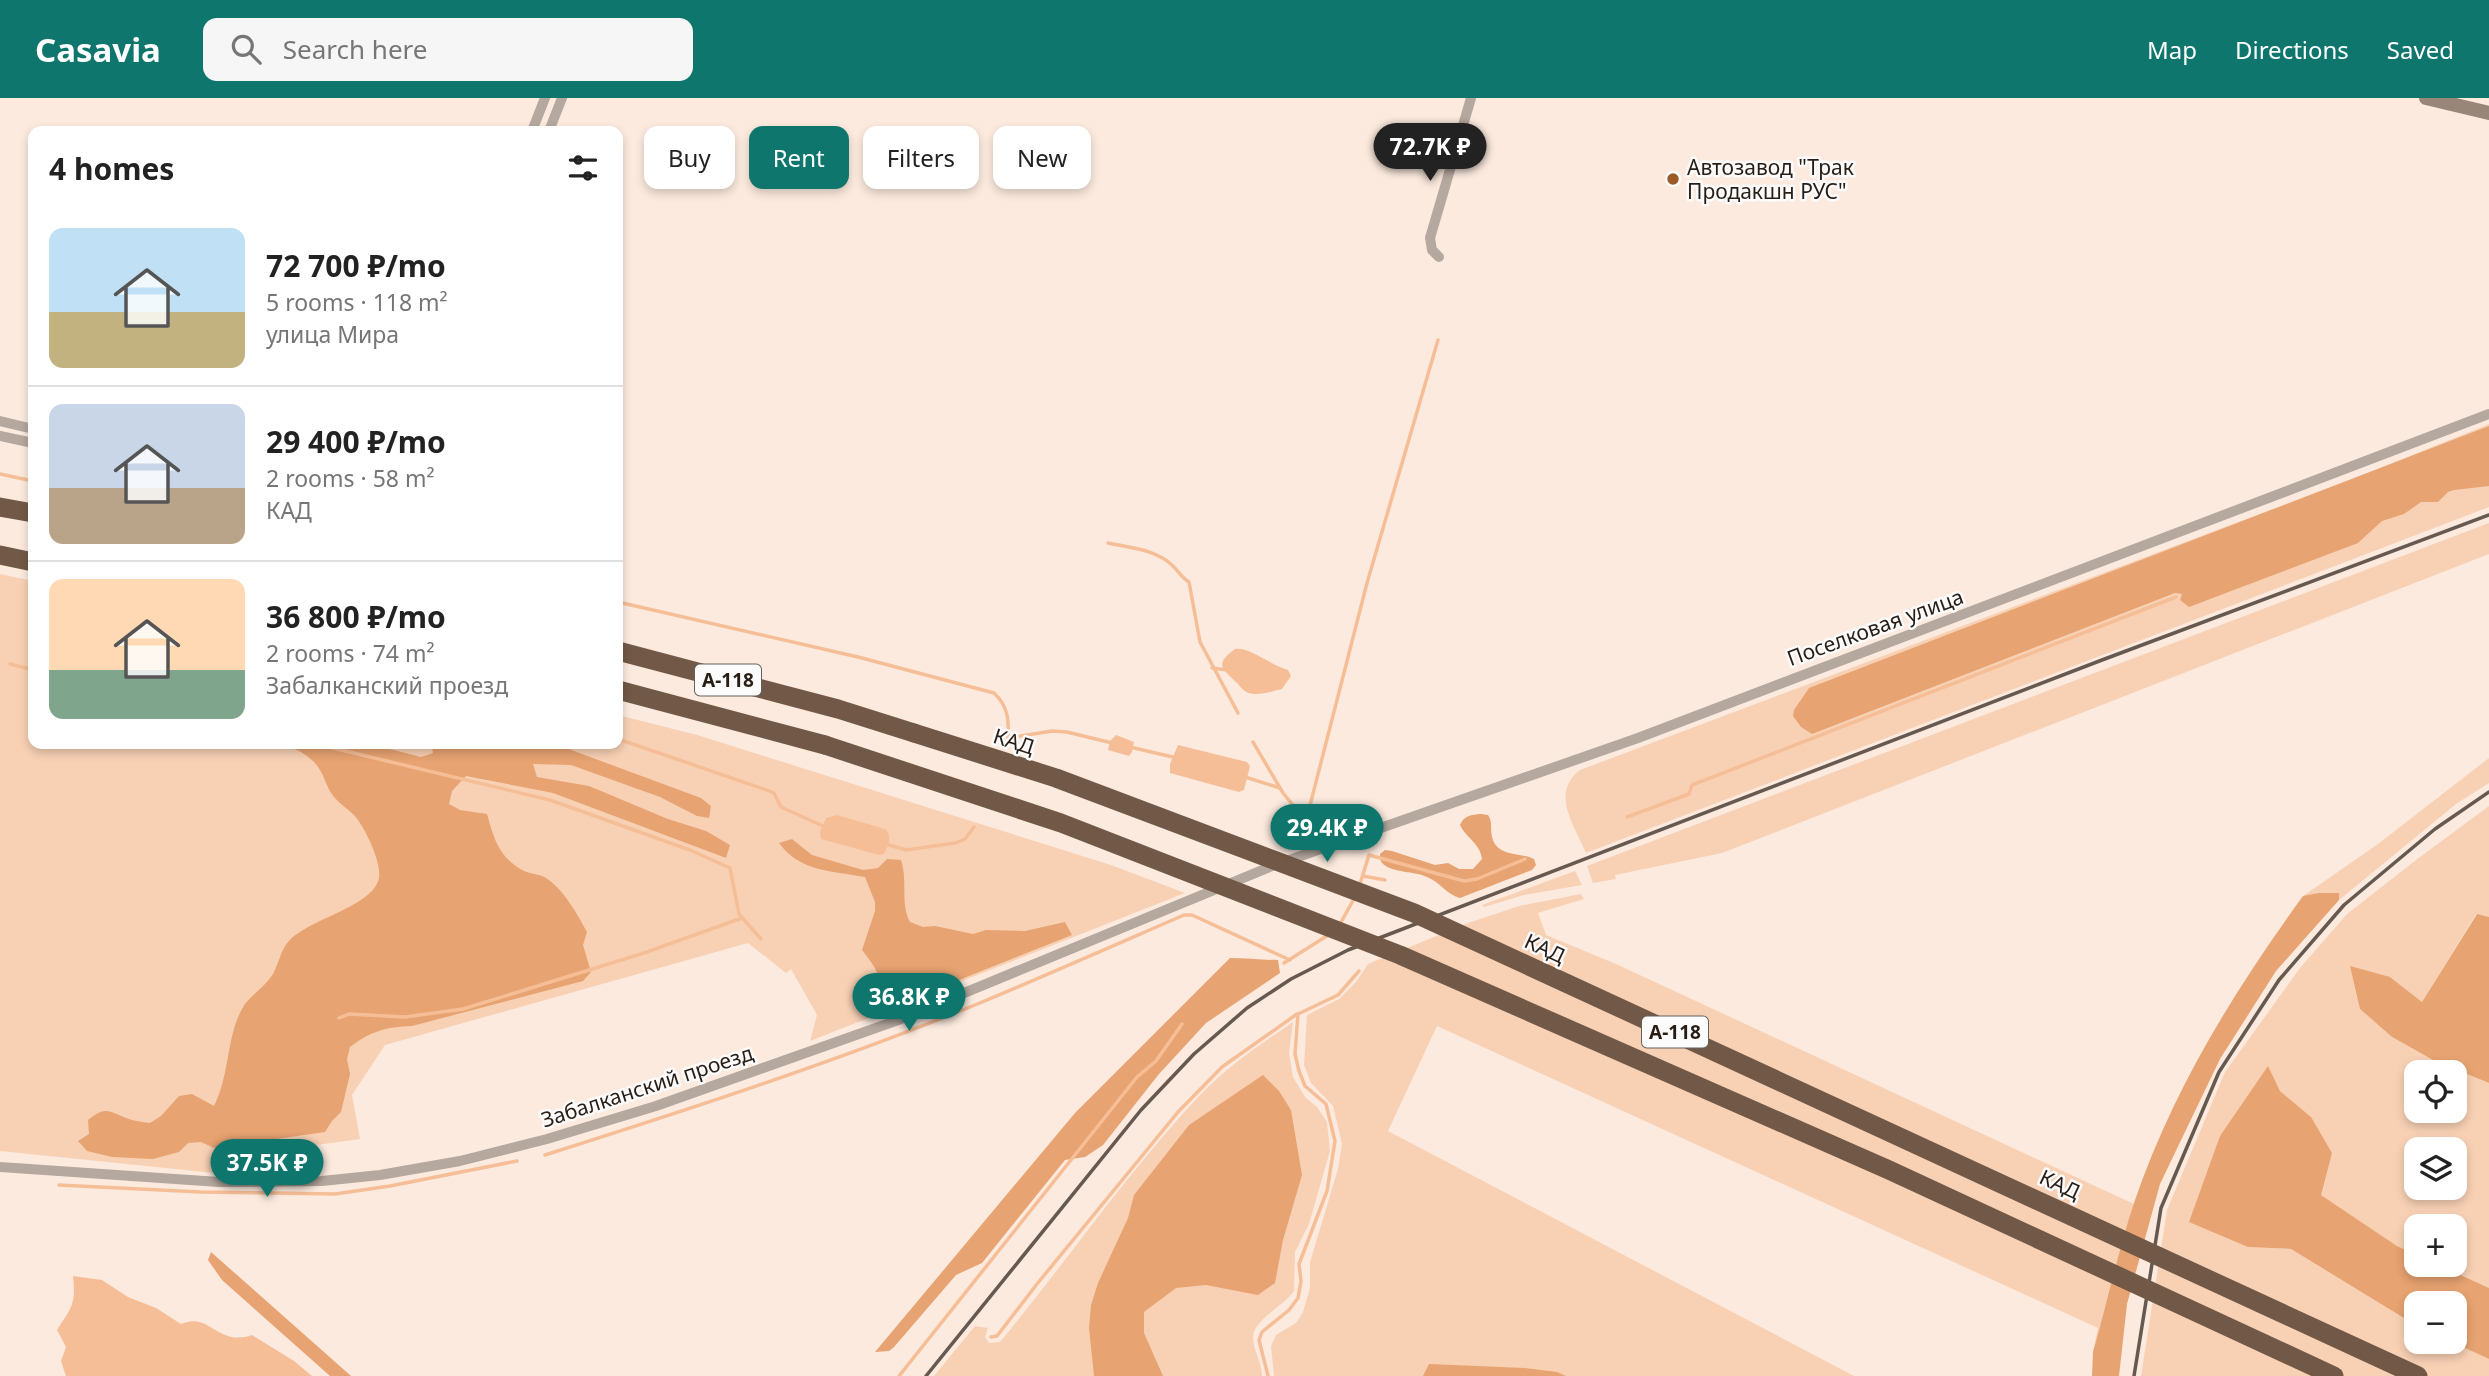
<!DOCTYPE html>
<meta charset="utf-8">
<style>
body{margin:0;font-family:"Noto Sans",sans-serif;background:#f6f6f6;color:#222;height:100vh;display:flex;flex-direction:column;font-size:26px;white-space:nowrap}
*{box-sizing:border-box;margin:0}
p{font-size:23px;color:#767676}
.icon{flex:none;width:38px;height:38px;fill:none;stroke:currentColor;stroke-width:2;stroke-linecap:round;stroke-linejoin:round}
.map{position:relative;flex:1;overflow:hidden}
.details{position:absolute;left:28px;top:28px;width:595px;height:623px;display:flex;flex-direction:column;background:#fff;border-radius:14px;box-shadow:0 4px 10px #0003}
.details>*{flex:none}
.top-card{position:absolute;left:644px;top:28px;width:665px;height:63px;display:flex;gap:14px}
.controls{position:absolute;left:2404px;top:962px;display:grid;gap:14px}
.controls a{display:grid;place-items:center;width:63px;height:63px;border-radius:14px;background:#fff;box-shadow:0 4px 10px #0003;font-size:35px}
.price{position:absolute;translate:-50% -60px;padding:0 16px;border-radius:24px;background:#0f766e;color:#fff;font-size:23px;line-height:46px;filter:drop-shadow(0 2px 4px #0008)}
.price::after{content:'';position:absolute;left:50%;top:42px;width:21px;height:16px;margin-left:-10px;background:inherit;clip-path:polygon(0 0,100% 0,50% 100%)}
.price.selected{background:#222;color:#fff}
ul{padding:0;list-style:none}
li{display:flex;align-items:center;gap:21px;height:175px;padding:0 21px}
li+li{border-top:2px solid #e0e0e0}
li span{display:grid;place-items:center;flex:none;width:196px;height:140px;border-radius:14px;color:#555}
li>.icon{margin-inline-start:auto}
span .icon{width:84px;height:84px;fill:#fffc;stroke-width:1}
li b{font-size:30px}
h2{display:flex;justify-content:space-between;align-items:center;height:84px;padding:0 21px;font-size:30px}
.tag{padding:0 24px;border-radius:14px;background:#fff;box-shadow:0 4px 10px #0003;font-size:24px;line-height:63px}
.tag.selected{background:#0f766e;color:#fff}
header{display:flex;align-items:center;gap:42px;box-sizing:border-box;height:98px;padding:0 35px;background:#0f766e;color:#fff}
header strong{font-size:33px}
nav{display:flex;gap:38px;margin-inline-start:auto;font-size:24px}
.search{width:490px;height:63px;background:#f6f6f6;display:flex;align-items:center;gap:18px;box-sizing:border-box;padding:0 24px;border-radius:14px;color:#767676;font-size:26px}
.map>svg:first-child{display:block}
.green{fill:#f8d1b5;fill-rule:evenodd}
.forest{fill:#e7a371}
.water{fill:#f6be96}
.lines{fill:none;stroke-linecap:round;stroke-linejoin:round}
.stream{stroke:#f6be96;stroke-width:3.5}
.street{stroke:#b5a89f;stroke-width:10}
.secondary{stroke:#988679;stroke-width:14}
.highway{stroke:#725947;stroke-width:19}
.rail{stroke:#665950;stroke-width:3.5}
.highway-bridge{stroke:#725947;stroke-width:19}
.poi-dot{fill:#9c5b26;stroke:#fbfbfb;stroke-width:2.5}
.labels{text-anchor:middle;dominant-baseline:central;stroke-width:5;stroke-linejoin:round;paint-order:stroke}
.shield{fill:#fbfbfb;stroke:#67605a;stroke-width:2}
.shield-label{font-size:19px;font-weight:bold;fill:#281d15}
.poi-label{font-size:21px;fill:#281d15;stroke:#fbfbfb;text-anchor:start}
.street-label{font-size:21px;fill:#281d15;stroke:#fbfbfb}
</style>
<header>
<strong>Casavia</strong>
<div class="search"><svg class="icon" aria-label="search" viewBox="0 0 24 24"><circle cx="10" cy="10" r="6"/><path d="M15 15l6 6"/></svg>Search here</div>
<nav><a>Map</a><a>Directions</a><a>Saved</a></nav>
</header>
<div class="map">
<svg width="2489" height="1278" viewBox="0 0 2489 1278">
<rect width="100%" height="100%" fill="#fceade"/>
<g class="green">
<path d="M 2489,326 L 2489,409 L 1586,755 C 1574,727 1550,695 1580,672 L 2363,377 Z"/>
<path d="M 2489,425 L 2489,456 L 1722,755 L 1615,777 L 1616,781 L 1593,785 L 1587,768 Z"/>
<path d="M 0,476 L 33,483 L 33,646 L 618,646 L 618,617 L 697,637 L 1111,767 L 1185,795 L 810,943 L 817,917 L 791,871 L 786,875 L 748,845 L 385,947 L 352,997 L 360,1041 L 213,1061 L 214,1075 L 0,1053 Z"/>
<path d="M 2489,660 L 2489,685 L 2456,706 L 2339,802 L 2339,795 L 2303,798 L 2378,746 Z"/>
<path d="M 2489,708 L 2489,819 L 2476,816 L 2422,904 L 2390,879 L 2360,911 L 2392,939 L 2433,962 L 2489,985 L 2489,1190 L 2439,1167 L 2455,1167 L 2455,1129 L 2417,1129 L 2417,1157 L 2397,1148 L 2321,1097 L 2311,1019 L 2280,993 L 2220,1038 L 2208,1076 L 2248,1149 L 2291,1151 L 2417,1228 L 2417,1244 L 2452,1244 L 2489,1261 L 2489,1278 L 2141,1278 L 2167,1112 L 2225,974 L 2300,870 L 2347,816 L 2416,762 ZM 2417,975 L 2455,975 L 2455,1013 L 2417,1013 ZM 2417,1052 L 2455,1052 L 2455,1090 L 2417,1090 Z"/>
<path d="M 1575,773 L 1582,787 L 1524,797 L 1484,809 L 1482,807 Z"/>
<path d="M 1581,796 L 1584,801 L 1538,815 L 1546,837 L 1616,866 L 2134,1106 L 2093,1254 L 2092,1278 L 2093,1253 L 2098,1230 L 1437,928 L 1388,1033 L 1854,1278 L 1274,1278 L 1271,1248 L 1276,1237 L 1296,1225 L 1303,1214 L 1310,1190 L 1310,1164 L 1338,1071 L 1342,1046 L 1333,1008 L 1311,985 L 1304,967 L 1307,917 L 1339,901 L 1356,884 L 1368,866 L 1468,825 L 1519,808 Z"/>
<path d="M 1293,924 L 1289,955 L 1293,979 L 1305,999 L 1317,1009 L 1327,1024 L 1330,1053 L 1309,1126 L 1295,1154 L 1294,1193 C 1284,1208 1253,1222 1253,1239 C 1253,1253 1262,1264 1262,1278 L 934,1278 L 975,1228 L 988,1230 L 985,1239 L 989,1245 L 1000,1244 C 1068,1162 1128,1073 1201,996 C 1228,968 1261,946 1293,924 Z"/>
</g>
<g class="forest">
<path d="M 2489,328 L 2489,388 L 2454,392 L 2448,394 L 2438,404 L 2421,404 L 2404,416 L 2382,423 L 2358,445 L 2189,509 L 2180,502 L 2182,496 L 2175,495 L 1812,636 L 1801,629 L 1793,618 L 1794,612 L 1809,590 Z"/>
<path d="M 275,646 L 370,646 L 421,659 L 433,655 L 431,646 L 555,646 L 701,700 L 711,708 L 709,720 L 697,718 L 660,699 L 571,667 L 533,666 L 537,679 L 589,688 L 668,721 L 706,733 L 730,747 L 726,760 L 553,695 L 466,678 L 452,693 L 449,706 L 460,712 L 487,716 C 494,741 499,760 524,773 C 533,777 540,775 549,782 C 566,795 577,816 587,834 L 583,847 L 591,874 L 583,883 L 412,928 C 386,929 371,933 350,949 L 347,961 L 350,976 L 341,1014 L 332,1023 L 325,1034 L 214,1050 L 201,1044 L 188,1045 L 179,1054 L 153,1061 L 112,1059 L 87,1053 L 78,1043 L 89,1036 L 88,1022 C 106,1008 108,1013 126,1020 C 134,1023 142,1024 150,1025 L 161,1018 L 179,998 L 192,996 L 214,1008 C 230,977 226,940 242,911 C 248,899 264,890 273,876 C 279,865 281,851 289,843 C 310,820 373,809 379,780 C 382,765 365,729 354,717 C 348,711 340,706 334,699 C 325,688 324,673 313,663 C 301,652 290,648 275,646 Z"/>
<path d="M 1481,716 L 1488,717 C 1493,724 1490,730 1492,739 C 1497,759 1519,754 1534,761 L 1536,767 L 1532,772 L 1460,800 C 1446,796 1440,784 1427,779 C 1415,773 1393,775 1383,766 C 1380,763 1380,760 1380,756 L 1385,752 L 1392,753 L 1435,767 L 1448,765 L 1459,771 L 1473,771 L 1482,761 C 1480,745 1466,740 1460,727 C 1464,717 1471,717 1481,716 Z"/>
<path d="M 792,741 L 812,757 L 863,772 L 878,770 L 887,761 L 901,762 C 908,783 900,805 910,824 L 923,829 L 935,828 L 973,836 L 986,832 L 1025,833 L 1065,824 L 1072,837 L 886,911 L 869,909 C 887,884 879,874 862,852 L 875,813 L 875,804 L 865,779 C 833,773 800,774 779,745 Z"/>
<path d="M 2319,795 L 2339,795 L 2339,802 L 2276,873 L 2220,961 L 2160,1086 L 2127,1206 L 2119,1278 L 2092,1278 L 2093,1254 C 2107,1205 2118,1154 2134,1105 C 2172,993 2234,893 2303,798 Z"/>
<path d="M 2477,816 L 2489,819 L 2489,985 L 2433,962 L 2392,939 L 2360,911 L 2350,868 L 2390,879 L 2422,904 Z"/>
<path d="M 1230,860 C 1247,860 1262,862 1278,862 L 1280,875 L 1206,925 L 1159,976 L 1103,1047 L 1085,1059 L 1065,1062 L 982,1165 L 956,1177 L 894,1249 L 889,1253 L 875,1254 L 1075,1015 Z"/>
<path d="M 2268,968 L 2280,993 L 2311,1019 L 2332,1055 L 2321,1097 L 2397,1148 L 2417,1157 L 2417,1167 L 2439,1167 L 2489,1190 L 2489,1261 L 2452,1244 L 2455,1244 L 2455,1206 L 2417,1206 L 2417,1228 L 2291,1151 L 2248,1149 L 2189,1124 L 2220,1038 Z"/>
<path d="M 1263,977 L 1279,993 L 1291,1012 L 1302,1077 L 1283,1142 L 1275,1185 L 1258,1197 L 1206,1187 L 1176,1190 L 1144,1214 L 1144,1235 L 1163,1278 L 1094,1278 L 1089,1230 L 1091,1207 L 1098,1185 L 1128,1120 L 1134,1097 L 1189,1027 Z"/>
<path d="M 211,1154 L 351,1278 L 330,1278 L 222,1182 L 208,1162 Z"/>
<path d="M 1429,1266 L 1525,1270 L 1557,1274 L 1566,1278 L 1423,1278 Z"/>
</g>
<g class="water">
<path d="M 1235,551 C 1250,549 1270,567 1288,572 L 1291,578 L 1282,591 C 1273,593 1258,598 1249,595 C 1243,593 1241,589 1237,585 C 1223,571 1213,567 1235,551 Z"/>
<path d="M 1116,637 L 1134,644 L 1132,654 L 1129,658 L 1108,652 L 1110,643 Z"/>
<path d="M 1178,647 L 1247,664 L 1250,668 L 1244,692 L 1239,694 L 1170,675 L 1170,666 Z"/>
<path d="M 837,717 L 885,731 C 893,738 888,748 884,756 L 879,757 L 821,741 L 820,734 L 826,720 Z"/>
<path d="M 73,1178 L 102,1182 L 128,1199 L 156,1210 L 181,1226 C 210,1213 217,1249 252,1237 L 294,1263 L 312,1278 L 66,1278 L 61,1263 L 66,1249 L 57,1232 C 72,1209 76,1206 73,1178 Z"/>
</g>
<g class="lines">
<g class="stream">
<path d="M 0,376 L 33,383"/>
<path d="M 1108,445 C 1130,450 1156,451 1173,468 C 1179,474 1182,480 1189,484 L 1200,544 L 1238,615"/>
<path d="M 618,504 L 858,559 L 994,595 C 1008,608 1009,622 1008,640 L 1052,633 L 1067,634 L 1112,645"/>
<path d="M 10,566 L 33,572"/>
<path d="M 1212,570 L 1228,572"/>
<path d="M 618,641 L 764,691 L 774,695 L 781,709 L 825,729"/>
<path d="M 1253,644 L 1283,695 L 1306,723 L 1367,485 L 1438,242"/>
<path d="M 316,646 L 550,702 L 690,752 L 730,770 L 739,816 L 761,841"/>
<path d="M 1130,649 L 1177,660"/>
<path d="M 1245,679 L 1280,690"/>
<path d="M 1627,719 L 1689,696 L 1692,687 L 2176,499"/>
<path d="M 1307,723 L 1318,736 L 1336,733 L 1353,719 L 1356,726"/>
<path d="M 886,746 L 906,752 L 955,745 L 965,741 L 974,729"/>
<path d="M 1363,778 L 1385,782"/>
<path d="M 1359,789 L 1369,757 L 1464,783 L 1477,781 L 1525,761"/>
<path d="M 1340,826 L 1355,799"/>
<path d="M 1284,865 L 1330,836"/>
<path d="M 339,920 L 349,916 L 405,919 L 463,911 L 644,855 L 742,820"/>
<path d="M 545,1057 C 690,1011 835,964 975,907 C 1045,878 1115,847 1184,817 L 1192,817 L 1290,862"/>
<path d="M 59,1087 L 200,1094 L 335,1096 L 390,1088 L 517,1063"/>
<path d="M 991,1239 L 997,1238 L 1037,1186 L 1178,1014 L 1222,969 L 1297,916"/>
<path d="M 899,1278 L 1137,979 L 1156,963 L 1182,926"/>
<path d="M 1268,1278 L 1259,1242 L 1262,1234 L 1289,1212 L 1298,1200 L 1301,1183 L 1299,1166 L 1327,1093 L 1335,1043 L 1326,1006 L 1305,988 L 1299,973 L 1295,956 L 1298,916 L 1338,897 L 1359,873"/>
</g>
<g class="street">
<path d="M 532,33 L 545,0"/>
<path d="M 549,33 L 562,0"/>
<path d="M 1439,159 L 1432,152 L 1430,140 L 1471,0"/>
<path d="M 0,323 L 33,331"/>
<path d="M 0,338 L 33,345"/>
<path d="M 0,1069 L 219,1084 L 322,1083 L 380,1077 L 460,1063 L 547,1041 L 656,1008 L 901,921 L 1272,768 L 1638,640 L 2489,316"/>
</g>
<path class="secondary" d="M 2426,0 L 2489,15"/>
<g class="highway">
<path d="M 0,409 L 33,415"/>
<path d="M 0,457 L 33,464"/>
<path d="M 618,553 L 838,611 L 914,635"/>
<path d="M 618,592 L 825,647"/>
</g>
<g class="rail">
<path d="M 926,1278 L 1141,1012 L 1194,956 L 1247,910 L 1291,881 L 1348,852 L 2102,562 L 2489,417"/>
<path d="M 2134,1278 L 2161,1110 L 2219,974 L 2279,882 L 2344,807 L 2435,731 L 2489,694"/>
</g>
<g class="highway-bridge">
<path d="M 914,635 L 1056,680 L 1414,815 L 2418,1278"/>
<path d="M 825,647 L 1061,725 L 1400,857 L 1889,1072 L 2334,1278"/>
</g>
</g>
<circle class="poi-dot" cx="1673" cy="81" r="7"/>
<g class="labels">
<g class="shield">
<rect x="695" y="566.5" width="66" height="31" rx="5"/>
<rect x="1642" y="918.5" width="66" height="31" rx="5"/>
</g>
<g class="shield-label">
<text x="728" y="582">А-118</text>
<text x="1675" y="934">А-118</text>
</g>
<g class="poi-label">
<text x="1687" y="69">Автозавод "Трак<tspan x="1687" dy="24">Продакшн РУС"</tspan></text>
</g>
<g class="street-label">
<text transform="translate(1875 529) rotate(-20)">Поселковая улица</text>
<text transform="translate(1014 643) rotate(18)">КАД</text>
<text transform="translate(1545 850) rotate(25)">КАД</text>
<text transform="translate(647 988) rotate(-18)">Забалканский проезд</text>
<text transform="translate(2060 1086) rotate(25)">КАД</text>
</g>
</g>
</svg>
<div class="controls">
<a><svg class="icon" aria-label="locate" viewBox="0 0 24 24"><circle cx="12" cy="12" r="6"/><path d="M12 2v4M12 18v4M2 12h4M18 12h4"/></svg></a>
<a><svg class="icon" aria-label="layers" viewBox="0 0 24 24"><path d="M12 4l9 5-9 5-9-5zM3 14l9 5 9-5"/></svg></a>
<a>+</a>
<a>−</a>
</div>
<b class="price selected" style="left:1430px;top:85px">72.7K ₽</b>
<b class="price" style="left:1327px;top:766px">29.4K ₽</b>
<b class="price" style="left:909px;top:935px">36.8K ₽</b>
<b class="price" style="left:267px;top:1101px">37.5K ₽</b>
<div class="top-card">
<a class="tag">Buy</a>
<a class="tag selected">Rent</a>
<a class="tag">Filters</a>
<a class="tag">New</a>
</div>
<section class="details">
<h2>4 homes<svg class="icon" aria-label="filters" viewBox="0 0 24 24"><path d="M4 7h16M4 17h16"/><circle cx="9" cy="7" r="2"/><circle cx="15" cy="17" r="2"/></svg></h2>
<ul>
<li><span style="background:linear-gradient(#bfe0f5 60%,#c2b280 0)"><svg class="icon" aria-label="home" viewBox="0 0 24 24"><path d="M3 11l9-7 9 7M6 9v11h12V9"/></svg></span><div><b>72 700 ₽/mo</b><p>5 rooms · 118 m²</p><p>улица Мира</p></div></li>
<li><span style="background:linear-gradient(#c9d6e8 60%,#b9a48a 0)"><svg class="icon" aria-label="home" viewBox="0 0 24 24"><path d="M3 11l9-7 9 7M6 9v11h12V9"/></svg></span><div><b>29 400 ₽/mo</b><p>2 rooms · 58 m²</p><p>КАД</p></div></li>
<li><span style="background:linear-gradient(#ffd9b3 65%,#7fa58c 0)"><svg class="icon" aria-label="home" viewBox="0 0 24 24"><path d="M3 11l9-7 9 7M6 9v11h12V9"/></svg></span><div><b>36 800 ₽/mo</b><p>2 rooms · 74 m²</p><p>Забалканский проезд</p></div></li>
</ul>
</section>
</div>
